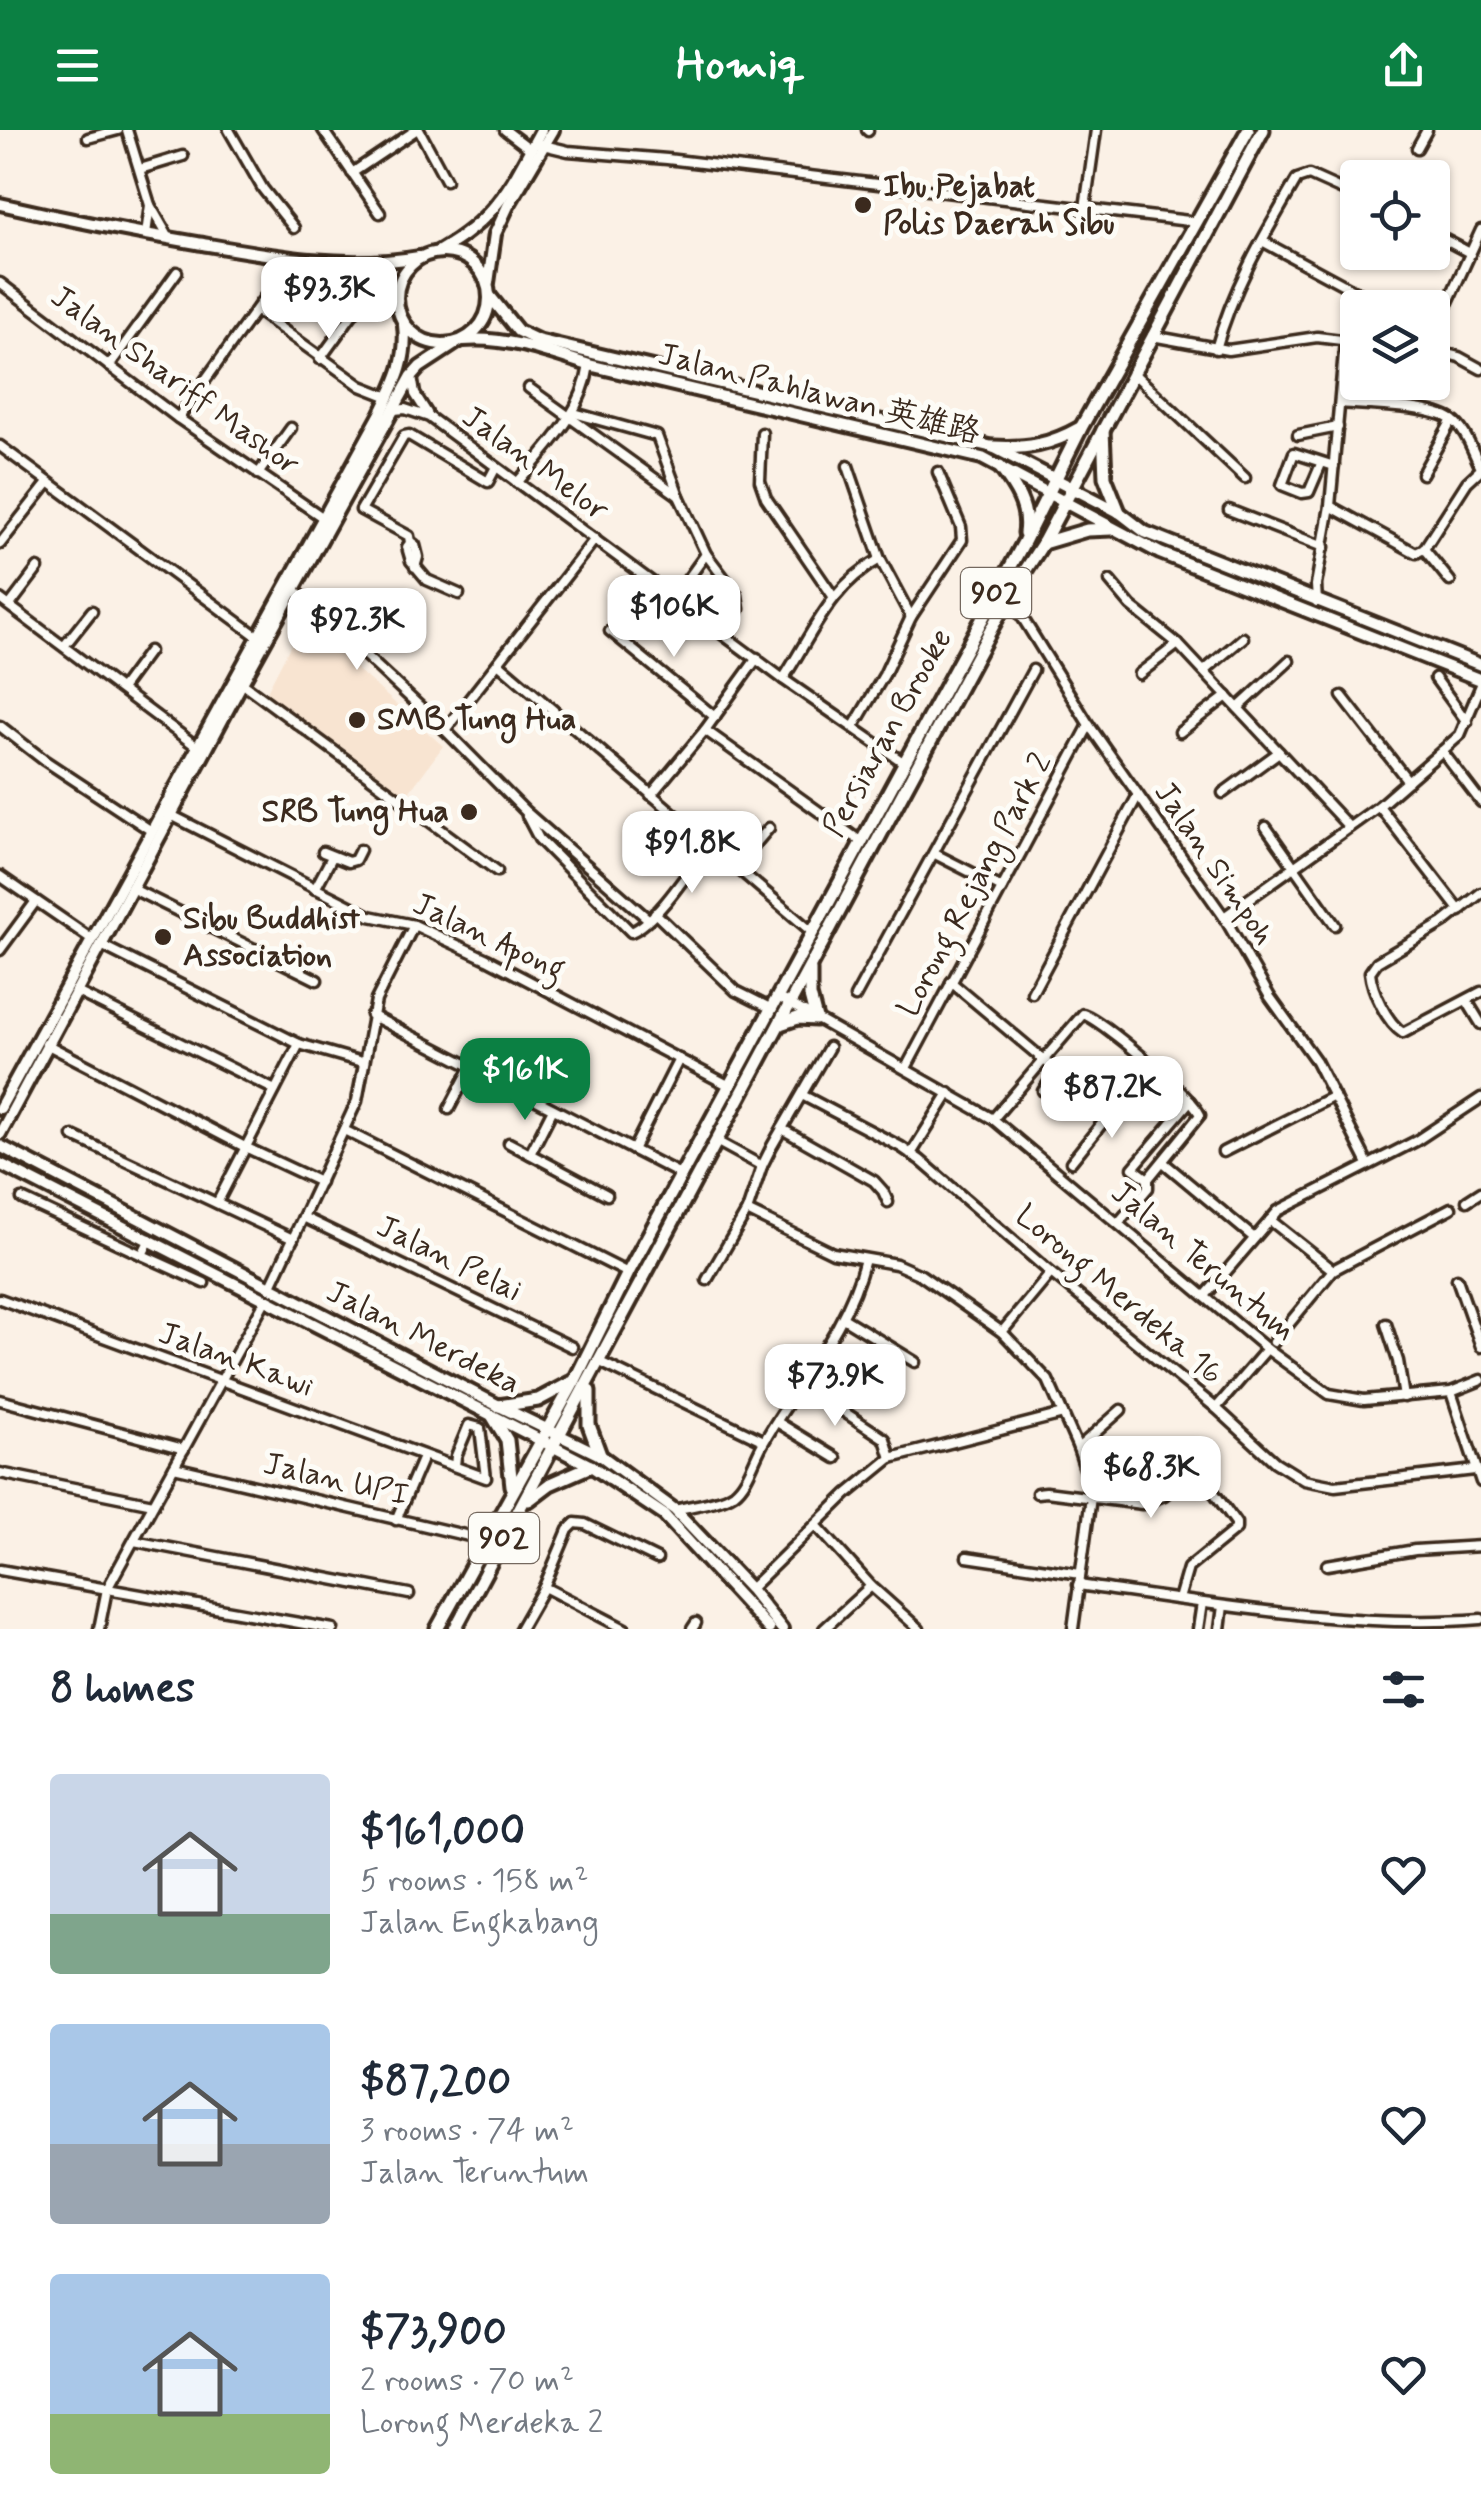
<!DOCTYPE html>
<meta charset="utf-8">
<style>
body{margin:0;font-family:Mynerve,"LXGW WenKai TC",sans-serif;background:#f6f6f7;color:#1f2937;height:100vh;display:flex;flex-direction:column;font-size:38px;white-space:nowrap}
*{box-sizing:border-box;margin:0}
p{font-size:32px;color:#747a83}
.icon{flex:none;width:55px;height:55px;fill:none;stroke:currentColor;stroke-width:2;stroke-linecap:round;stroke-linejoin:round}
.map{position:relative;height:1499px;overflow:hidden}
.side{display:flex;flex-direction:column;background:#fff;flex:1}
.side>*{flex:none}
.fabs{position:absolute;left:1340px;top:30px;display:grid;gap:20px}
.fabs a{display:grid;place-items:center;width:110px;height:110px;border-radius:10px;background:#fff;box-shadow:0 2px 8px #0004;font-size:50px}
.price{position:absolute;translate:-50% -85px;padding:0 22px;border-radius:20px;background:#fff;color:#222;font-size:32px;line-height:65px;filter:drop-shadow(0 2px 5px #0008)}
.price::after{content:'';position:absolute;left:50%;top:60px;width:30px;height:22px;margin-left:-15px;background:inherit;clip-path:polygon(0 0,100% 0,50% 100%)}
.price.current{background:#0b8043;color:#fff}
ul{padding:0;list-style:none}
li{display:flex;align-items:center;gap:30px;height:250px;padding:0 50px}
li span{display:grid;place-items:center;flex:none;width:280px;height:200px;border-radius:10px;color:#555}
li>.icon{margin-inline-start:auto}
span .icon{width:120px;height:120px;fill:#fffc;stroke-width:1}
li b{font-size:42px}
h2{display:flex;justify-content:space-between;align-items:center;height:120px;padding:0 50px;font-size:42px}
header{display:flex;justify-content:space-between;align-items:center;height:130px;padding:0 50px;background:#0b8043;color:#fff;font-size:45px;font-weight:700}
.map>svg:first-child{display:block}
.built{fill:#f8e4d1}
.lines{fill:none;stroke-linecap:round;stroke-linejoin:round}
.minor-casing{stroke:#3b2a1e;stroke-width:15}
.secondary-casing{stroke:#3b2a1e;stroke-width:18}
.primary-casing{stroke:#3b2a1e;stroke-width:19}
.minor{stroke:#fdfcf7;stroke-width:8}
.secondary{stroke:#fdfcf7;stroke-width:10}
.primary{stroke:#fdfcf7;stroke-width:11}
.poi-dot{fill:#3b2a1e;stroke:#fdfcf7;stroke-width:4}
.labels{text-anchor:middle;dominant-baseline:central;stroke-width:10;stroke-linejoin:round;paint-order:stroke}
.shield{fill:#fdfcf7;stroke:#75695f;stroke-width:2.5}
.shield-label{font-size:30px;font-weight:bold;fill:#3b2a1e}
.poi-label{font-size:32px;font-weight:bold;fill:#3b2a1e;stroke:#fdfcf7;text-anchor:start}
.street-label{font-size:32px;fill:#3b2a1e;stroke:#fdfcf7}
</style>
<header><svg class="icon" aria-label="menu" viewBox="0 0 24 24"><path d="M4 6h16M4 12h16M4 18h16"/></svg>Homiq<svg class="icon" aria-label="share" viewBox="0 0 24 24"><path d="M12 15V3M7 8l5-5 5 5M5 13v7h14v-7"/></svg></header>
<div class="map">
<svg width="1481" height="1499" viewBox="0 0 1481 1499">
<rect width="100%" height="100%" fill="#fbf1e6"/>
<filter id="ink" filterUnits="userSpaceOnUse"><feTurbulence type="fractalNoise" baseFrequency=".01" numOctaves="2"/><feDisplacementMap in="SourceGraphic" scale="20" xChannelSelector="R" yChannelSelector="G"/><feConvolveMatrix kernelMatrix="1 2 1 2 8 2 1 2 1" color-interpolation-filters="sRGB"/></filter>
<g filter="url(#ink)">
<path class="built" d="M 303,491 L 443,616 L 405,668 L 265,565 Z"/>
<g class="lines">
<defs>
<g id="minor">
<path d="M 127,0 L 150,75 L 146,104"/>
<path d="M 229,0 L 263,59 L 294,98"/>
<path d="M 323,0 L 380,83"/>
<path d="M 419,0 L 446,50"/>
<path d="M 505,0 L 530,19"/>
<path d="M 867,0 L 868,1"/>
<path d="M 88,8 L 118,0"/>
<path d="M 539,14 L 568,21 L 667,29 L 1189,91"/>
<path d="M 1417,18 L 1427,0"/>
<path d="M 140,39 L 183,26"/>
<path d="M 352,43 L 416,0"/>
<path d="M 150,75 L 169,108"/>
<path d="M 1085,78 L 1096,0"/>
<path d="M 1432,103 L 1470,123"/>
<path d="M 1262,111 L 1368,168"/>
<path d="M 0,153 L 178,288 L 322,387"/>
<path d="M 257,181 L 361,256 L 389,267"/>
<path d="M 1152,206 L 1228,220 L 1317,207 L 1358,212"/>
<path d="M 1432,207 L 1481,100"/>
<path d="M 1216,219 C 1233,157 1265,104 1297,49 L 1309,45 L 1358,67"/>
<path d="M 1432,220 L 1459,227 L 1481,239"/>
<path d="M 320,229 L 354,182"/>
<path d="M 109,236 L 177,142"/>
<path d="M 1132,242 L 1245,348"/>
<path d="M 412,246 L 415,264 L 427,283"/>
<path d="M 529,258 L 679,366"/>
<path d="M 1341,273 C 1369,276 1429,275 1452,290 C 1466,299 1473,323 1481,338"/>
<path d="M 394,280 L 405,279 L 429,287 L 783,549 L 903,632"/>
<path d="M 574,283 L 657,306 L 679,366 L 706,424 L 737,465 L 739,479 L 735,490"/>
<path d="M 178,288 L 278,149 L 284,128"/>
<path d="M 762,303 L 760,351 L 766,368 L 833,466"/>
<path d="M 1298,305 L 1338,297"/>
<path d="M 0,316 L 257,506"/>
<path d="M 1321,334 L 1309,362 L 1302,363 L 1282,355 L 1294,323 L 1334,336"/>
<path d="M 848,336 L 880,429 L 911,487"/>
<path d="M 258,344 L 291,298"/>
<path d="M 1422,344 L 1452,290"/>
<path d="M 517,353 C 548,316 582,284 589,235"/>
<path d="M 1330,376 L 1416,423 L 1424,419 L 1467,352 L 1481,339"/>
<path d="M 1229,380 L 1324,417"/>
<path d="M 410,413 L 409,406 L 361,380 L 404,306 L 409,305 L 488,352 L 496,337"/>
<path d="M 0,414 L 48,353"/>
<path d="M 1424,419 L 1450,451"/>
<path d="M 415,437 L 418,427 L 415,415 L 411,412 L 407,417 L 411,431 L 427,450 L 459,464"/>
<path d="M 1110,451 L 1131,476 L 1178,514 L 1349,697"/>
<path d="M 294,459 L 445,600 L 526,682 L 648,789"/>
<path d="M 1009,466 L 1089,595 L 1224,787 L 1270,867 L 1316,931 L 1368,1034"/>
<path d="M 675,467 L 706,424"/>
<path d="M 0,469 L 196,616"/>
<path d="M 1317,472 L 1316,455 L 1330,376 L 1345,211"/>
<path d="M 10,475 L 38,438"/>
<path d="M 610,501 L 715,587"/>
<path d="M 65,515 L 92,481"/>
<path d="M 498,533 L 812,802"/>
<path d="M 1204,541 L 1243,508"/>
<path d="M 1139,544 L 1178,514"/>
<path d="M 1435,548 L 1467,592"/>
<path d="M 783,549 C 813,503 830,456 880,429"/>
<path d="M 242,553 L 497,741"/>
<path d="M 121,559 L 149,521"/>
<path d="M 1342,566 L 1408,651"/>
<path d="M 1238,578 L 1289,531"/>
<path d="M 0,596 L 44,630 L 150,700"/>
<path d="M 854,596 L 884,545 L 911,487 L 962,410 L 961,397 L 938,342"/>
<path d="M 445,600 L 595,409"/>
<path d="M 705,600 L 860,711"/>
<path d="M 1180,602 L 1227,566"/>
<path d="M 1442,621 L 1481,672"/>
<path d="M 1223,663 L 1279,622"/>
<path d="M 651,665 L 705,600 L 757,528"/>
<path d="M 1379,676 L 1460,781"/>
<path d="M 171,685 L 370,786 L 414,795 L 487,829 L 730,956"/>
<path d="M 527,686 L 539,709 L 631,802 C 657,792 690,739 708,715"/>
<path d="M 1266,697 L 1335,795"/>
<path d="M 323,722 L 348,732 L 355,730 L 360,720"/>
<path d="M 935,724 L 1002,758"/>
<path d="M 735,738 L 769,698"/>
<path d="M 0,746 L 93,810"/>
<path d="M 131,758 L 317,850"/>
<path d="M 315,759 L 332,727"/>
<path d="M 1481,763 L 1443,793 L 1377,832 L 1370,842 C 1372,861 1387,893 1403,903 L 1481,862"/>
<path d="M 655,783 L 736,861 L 772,879"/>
<path d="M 1224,787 L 1379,676 L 1442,621 L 1460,605 L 1481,555"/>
<path d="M 101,815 L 299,914 L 362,932"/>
<path d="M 0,820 L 36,771"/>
<path d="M 951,852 L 1069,951 L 1070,955 L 1057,969 L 1052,969 L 1043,961 L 1057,941"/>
<path d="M 75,861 L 275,960"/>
<path d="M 1032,863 L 1138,665"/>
<path d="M 778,867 L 993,989 L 1267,1219 L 1329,1264 L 1364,1270 L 1451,1262 L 1481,1250"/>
<path d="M 855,867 L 1033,540"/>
<path d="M 1467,871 L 1481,894"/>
<path d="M 371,885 L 682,1045"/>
<path d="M 46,914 L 245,1017 L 320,1052"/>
<path d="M 906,938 L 1089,595"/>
<path d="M 1101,947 L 1146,983"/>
<path d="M 802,965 L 901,1017 L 920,1030 L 1051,1143 L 1216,1278 L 1275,1332 L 1304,1350 L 1335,1356 L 1475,1340"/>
<path d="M 449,979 L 471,937"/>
<path d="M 993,989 L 1083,884 C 1103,891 1191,965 1200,985 L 1148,1049 L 1148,1058 L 1119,1092"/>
<path d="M 782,999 L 874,1051 L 883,1061 L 888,1072"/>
<path d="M 344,1000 L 628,1143"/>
<path d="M 73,1006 L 293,1109"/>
<path d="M 716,1011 L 762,1036"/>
<path d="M 509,1013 L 607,1065"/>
<path d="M 633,1020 L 679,929"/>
<path d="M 1223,1022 L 1334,966"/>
<path d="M 530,1024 L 553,979"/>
<path d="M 911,1024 L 949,963"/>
<path d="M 1071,1032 L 1124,966"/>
<path d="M 1163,1032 L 1253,1107"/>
<path d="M 1148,1049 L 1133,1038 L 1190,971"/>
<path d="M 22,1069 L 142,1125"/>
<path d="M 1467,1071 L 1481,1062"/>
<path d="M 217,1073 L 299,914"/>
<path d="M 747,1081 L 833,1123 L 896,1134 L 921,1145 L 1002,1202 L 1048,1250 L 1078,1318 L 1092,1360 L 1073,1499"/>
<path d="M 303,1087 L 572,1217"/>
<path d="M 1270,1090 L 1333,1140"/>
<path d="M 150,1109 L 142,1125 L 204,1153"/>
<path d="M 1457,1149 L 1481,1217"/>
<path d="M 707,1150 L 747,1081 L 762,1036 L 772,1016 L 829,917"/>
<path d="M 270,1158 L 357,971 L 376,870 L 414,795"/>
<path d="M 1205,1166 L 1278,1081 L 1416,1011 L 1481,968"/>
<path d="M 0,1169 L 486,1348 L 480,1298 L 469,1295 L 456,1326 L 455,1336"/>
<path d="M 843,1188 L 915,1232"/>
<path d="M 1386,1194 L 1398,1231 L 1404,1267"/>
<path d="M 1002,1202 L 1051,1143"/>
<path d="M 1274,1212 L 1333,1140 L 1451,1078"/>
<path d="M 598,1231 L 764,1311"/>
<path d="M 802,1254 L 885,1309 L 891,1328"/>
<path d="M 1451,1262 L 1481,1352"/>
<path d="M 0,1270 L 184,1319"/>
<path d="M 1216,1278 L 1267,1219"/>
<path d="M 777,1292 L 836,1328"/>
<path d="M 1078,1318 L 1121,1280"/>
<path d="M 174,1337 L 486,1410"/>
<path d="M 0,1343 L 153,1374"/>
<path d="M 1037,1363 L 1046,1362 L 1142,1374 L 1164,1365 L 1190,1343"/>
<path d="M 675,1380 C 692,1375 719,1373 734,1363 C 749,1352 755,1325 765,1310 C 800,1250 848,1198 865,1129"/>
<path d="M 396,1390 L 423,1327"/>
<path d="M 816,1395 L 871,1456 L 919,1499"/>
<path d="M 134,1411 L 409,1464"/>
<path d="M 967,1427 L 1080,1444"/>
<path d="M 1327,1435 L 1415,1420 L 1481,1416"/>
<path d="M 0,1440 L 333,1499"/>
<path d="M 1078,1455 C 1205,1473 1354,1499 1481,1489"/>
<path d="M 544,1457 L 625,1499"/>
<path d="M 750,1459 L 847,1364 L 891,1328 L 1063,1284"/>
<path d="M 1179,1469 L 1188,1438 L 1236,1399 L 1236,1393 L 1210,1357"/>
<path d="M 99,1499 L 107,1459 L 266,1169"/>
<path d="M 520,1499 L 544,1457 L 568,1400 L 575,1393 L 585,1394 L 657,1429"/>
<path d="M 692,1499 L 696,1493"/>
<path d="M 824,1499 L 871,1456"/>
<path d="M 1198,1499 L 1202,1473"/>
<path d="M 1220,1499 L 1223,1476"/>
</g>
<g id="secondary">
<path d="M 0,74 C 65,89 131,102 197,113 C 272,126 344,140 419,127"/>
<path d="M 439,121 C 496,89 511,56 541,0"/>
<circle cx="443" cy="168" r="46"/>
<path d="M 346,136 L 372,149 L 396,176"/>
<path d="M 488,153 L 495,104 L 508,76 L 553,0"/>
<path d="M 489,165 L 518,201 L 537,210 L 993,317 L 1119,382 L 1145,402 L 1481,535"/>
<path d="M 463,210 C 506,206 548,222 589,235 L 982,328 L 1160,423 L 1481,550"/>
<path d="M 0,978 L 381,283 C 396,252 408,230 404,195"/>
<path d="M 0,1004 L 242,553 L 412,246 L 420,237 L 458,212"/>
<path d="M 0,1016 L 499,1276 L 600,1325 L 675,1380 L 750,1459 L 782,1499"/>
<path d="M 0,1034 L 591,1336 L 664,1385 L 769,1499"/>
</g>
<g id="primary">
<path d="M 1103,300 L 1105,347 L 1119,382"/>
<path d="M 993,317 C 1027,319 1050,315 1080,298"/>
<path d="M 1000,337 C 1015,357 1029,377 1025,403"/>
<path d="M 1043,413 L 1087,400 L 1112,399"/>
<path d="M 780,894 L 798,888 L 816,889 L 810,866 L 810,840"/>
<path d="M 589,1261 L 589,1295 L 600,1325"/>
<path d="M 499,1276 L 538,1270 L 570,1253"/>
<path d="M 493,1287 L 507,1310 L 512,1356"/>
<path d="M 529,1370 L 550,1354 L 591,1336"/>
<path d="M 437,1499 L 575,1250 L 628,1143 L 1024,412 L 1082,296 L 1248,0"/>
<path d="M 455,1499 L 884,698 L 1009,466 L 1043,413 L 1263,0"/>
</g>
</defs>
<use href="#minor" class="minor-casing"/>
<use href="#secondary" class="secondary-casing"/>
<use href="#primary" class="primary-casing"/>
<use href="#minor" class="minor"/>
<use href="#secondary" class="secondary"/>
<use href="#primary" class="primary"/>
</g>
</g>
<g class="poi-dot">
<circle cx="863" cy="75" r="10"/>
<circle cx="357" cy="590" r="10"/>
<circle cx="469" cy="682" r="10"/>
<circle cx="163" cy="807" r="10"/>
</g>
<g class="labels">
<g class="shield">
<rect x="961" y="438" width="70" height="50" rx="8"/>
<rect x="469" y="1383" width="70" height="50" rx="8"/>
</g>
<g class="shield-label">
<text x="996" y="463">902</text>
<text x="504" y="1408">902</text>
</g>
<g class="poi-label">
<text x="883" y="57">Ibu Pejabat<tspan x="883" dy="37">Polis Daerah Sibu</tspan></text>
<text x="377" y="590">SMB Tung Hua</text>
<text x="449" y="682" text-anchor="end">SRB Tung Hua</text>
<text x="183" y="789">Sibu Buddhist<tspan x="183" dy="37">Association</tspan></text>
</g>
<g class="street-label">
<text transform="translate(175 251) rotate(36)">Jalan Shariff Mashor</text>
<text transform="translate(819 264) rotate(14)">Jalan Pahlawan 英雄路</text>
<text transform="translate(535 334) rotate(36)">Jalan Melor</text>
<text transform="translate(888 603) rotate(-61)">Persiaran Brooke</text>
<text transform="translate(1214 734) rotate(56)">Jalan Simpoh</text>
<text transform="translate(975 755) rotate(-62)">Lorong Rejang Park 2</text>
<text transform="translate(489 807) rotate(25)">Jalan Apong</text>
<text transform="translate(449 1129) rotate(26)">Jalan Pelai</text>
<text transform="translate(1203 1132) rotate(40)">Jalan Teruntum</text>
<text transform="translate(1119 1165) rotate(40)">Lorong Merdeka 16</text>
<text transform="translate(423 1208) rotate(27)">Jalan Merdeka</text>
<text transform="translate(236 1230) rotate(20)">Jalan Kawi</text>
<text transform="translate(336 1350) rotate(13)">Jalan UPI</text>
</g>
</g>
</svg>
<div class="fabs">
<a><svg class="icon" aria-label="locate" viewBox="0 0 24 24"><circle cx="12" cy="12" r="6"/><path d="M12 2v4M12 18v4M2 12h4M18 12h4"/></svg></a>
<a><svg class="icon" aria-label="layers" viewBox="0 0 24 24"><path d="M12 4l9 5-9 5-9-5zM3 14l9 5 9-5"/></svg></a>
</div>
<b class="price" style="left:329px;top:212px">$93.3K</b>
<b class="price" style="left:674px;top:530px">$106K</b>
<b class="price" style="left:357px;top:543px">$92.3K</b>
<b class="price" style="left:692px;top:766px">$91.8K</b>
<b class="price current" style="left:525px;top:993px">$161K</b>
<b class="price" style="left:1112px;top:1011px">$87.2K</b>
<b class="price" style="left:835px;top:1299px">$73.9K</b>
<b class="price" style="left:1151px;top:1391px">$68.3K</b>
</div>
<section class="side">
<h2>8 homes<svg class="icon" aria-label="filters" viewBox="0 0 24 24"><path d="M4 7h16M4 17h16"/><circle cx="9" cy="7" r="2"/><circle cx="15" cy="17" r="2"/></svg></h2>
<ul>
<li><span style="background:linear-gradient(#c9d6e8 70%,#7fa58c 0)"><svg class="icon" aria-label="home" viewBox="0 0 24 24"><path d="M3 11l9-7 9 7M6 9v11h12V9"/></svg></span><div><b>$161,000</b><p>5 rooms · 158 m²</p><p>Jalan Engkabang</p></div><svg class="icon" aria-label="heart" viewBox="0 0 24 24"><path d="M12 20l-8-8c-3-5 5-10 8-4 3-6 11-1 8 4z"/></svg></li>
<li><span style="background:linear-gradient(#a9c7e8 60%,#9aa5b1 0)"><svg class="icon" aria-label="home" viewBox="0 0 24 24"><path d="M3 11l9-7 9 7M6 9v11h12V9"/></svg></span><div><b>$87,200</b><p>3 rooms · 74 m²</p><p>Jalan Teruntum</p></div><svg class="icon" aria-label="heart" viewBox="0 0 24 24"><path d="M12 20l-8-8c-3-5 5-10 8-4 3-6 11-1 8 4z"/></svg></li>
<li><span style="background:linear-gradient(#a9c7e8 70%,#8fb573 0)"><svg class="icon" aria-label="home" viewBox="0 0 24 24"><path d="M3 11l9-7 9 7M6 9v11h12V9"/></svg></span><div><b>$73,900</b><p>2 rooms · 70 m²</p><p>Lorong Merdeka 2</p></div><svg class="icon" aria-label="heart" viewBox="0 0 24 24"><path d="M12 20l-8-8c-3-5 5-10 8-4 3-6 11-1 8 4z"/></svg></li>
</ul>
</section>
